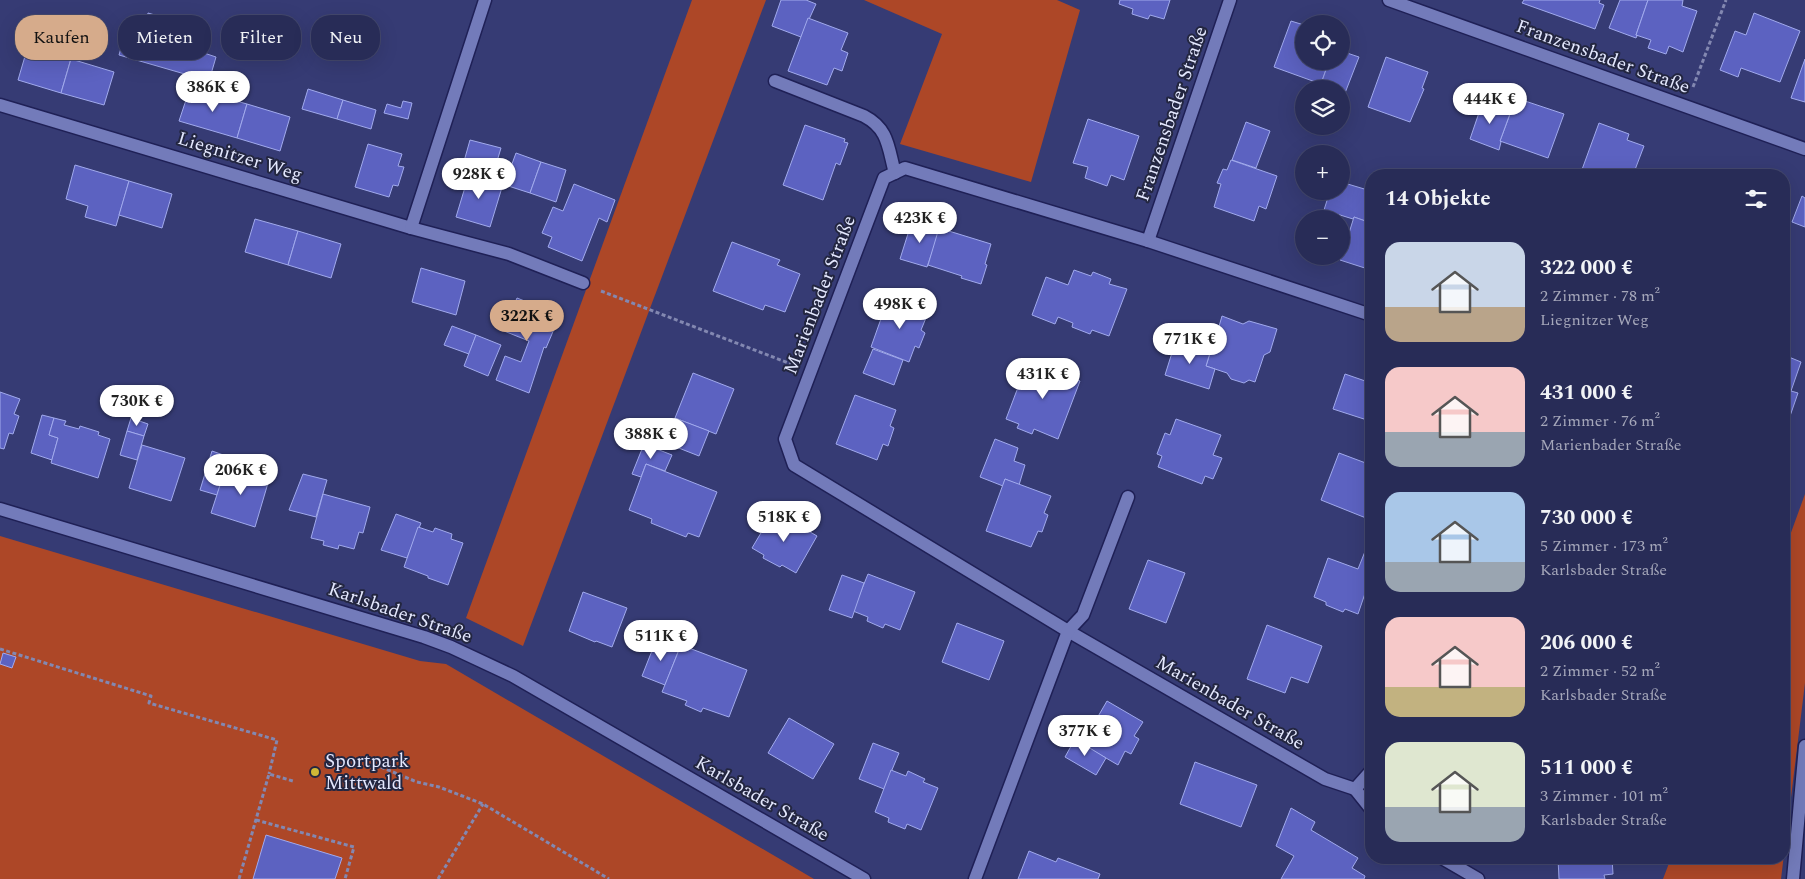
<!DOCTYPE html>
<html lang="de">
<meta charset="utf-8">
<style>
body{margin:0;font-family:Spectral,serif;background:#30345d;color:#f1f3f6;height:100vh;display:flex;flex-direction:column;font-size:19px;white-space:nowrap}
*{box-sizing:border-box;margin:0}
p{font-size:16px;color:#a5a7ba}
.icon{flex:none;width:28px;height:28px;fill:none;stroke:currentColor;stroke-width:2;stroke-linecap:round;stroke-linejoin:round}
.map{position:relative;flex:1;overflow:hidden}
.details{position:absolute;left:1365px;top:169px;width:425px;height:695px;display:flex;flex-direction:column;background:#282c57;border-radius:20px;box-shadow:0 5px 20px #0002,0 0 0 1px #44486d}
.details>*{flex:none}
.hud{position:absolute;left:15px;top:15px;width:475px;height:45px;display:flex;gap:10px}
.buttons{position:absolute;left:1295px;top:15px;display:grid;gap:10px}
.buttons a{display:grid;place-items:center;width:55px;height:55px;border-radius:50%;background:#282c57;box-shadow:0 5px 20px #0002,0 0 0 1px #44486d;font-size:25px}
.price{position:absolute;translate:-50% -42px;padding:0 11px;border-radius:18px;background:#fff;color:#222;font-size:16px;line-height:32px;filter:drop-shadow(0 1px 2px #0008)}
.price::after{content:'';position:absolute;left:50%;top:30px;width:15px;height:11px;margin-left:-8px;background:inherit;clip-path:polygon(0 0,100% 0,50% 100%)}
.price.active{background:#d6ab8b;color:#111}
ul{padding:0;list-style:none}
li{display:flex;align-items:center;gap:15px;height:125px;padding:0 20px}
li span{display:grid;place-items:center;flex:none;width:140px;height:100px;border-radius:15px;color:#555}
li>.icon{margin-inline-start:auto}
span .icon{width:60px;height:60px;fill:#fffc;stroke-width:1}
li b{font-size:21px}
h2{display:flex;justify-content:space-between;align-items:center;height:60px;padding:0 20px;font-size:21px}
.pill{padding:0 18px;border-radius:20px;background:#282c57;box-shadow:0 5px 20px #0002,0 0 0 1px #44486d;font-size:18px;line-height:45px}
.pill.active{background:#d6ab8b;color:#111}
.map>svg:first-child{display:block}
.green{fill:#ad4727}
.building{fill:#5c62c1;stroke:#a1aaed}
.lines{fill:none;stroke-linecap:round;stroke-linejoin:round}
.minor-casing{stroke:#1f2056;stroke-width:15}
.path{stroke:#8388b1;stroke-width:3;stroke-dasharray:4 2.5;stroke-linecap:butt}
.minor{stroke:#737bba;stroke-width:12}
.poi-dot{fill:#d0b736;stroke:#232640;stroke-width:2}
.labels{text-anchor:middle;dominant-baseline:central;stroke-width:4;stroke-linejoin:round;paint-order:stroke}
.street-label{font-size:19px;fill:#e4e8fe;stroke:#232640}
.poi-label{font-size:19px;fill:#e4e8fe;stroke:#232640;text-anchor:start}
</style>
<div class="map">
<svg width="1805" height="879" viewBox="0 0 1805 879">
<rect width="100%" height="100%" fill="#363b74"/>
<g class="green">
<path d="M 692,0 L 766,0 L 523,646 L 466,618 Z"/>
<path d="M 864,0 L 1057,0 L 1080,10 L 1031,182 L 900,144 L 942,34 Z"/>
<path d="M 1805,494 L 1805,683 L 1781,879 L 1663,879 L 1671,858 L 1784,858 L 1784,552 Z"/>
<path d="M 0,536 L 420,661 L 446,664 L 814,879 L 0,879 Z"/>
</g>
<g class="building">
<path d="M 781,0 L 806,0 L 816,4 L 801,37 L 772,26 Z"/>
<path d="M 1120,0 L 1170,0 L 1164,19 L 1150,15 L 1148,19 L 1132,14 L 1133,9 L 1119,4 Z"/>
<path d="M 1524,0 L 1600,0 L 1599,3 L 1604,5 L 1595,29 L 1522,3 Z"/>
<path d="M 1620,0 L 1648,0 L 1636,35 L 1637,36 L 1636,38 L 1609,28 Z"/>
<path d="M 1648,0 L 1683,0 L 1682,6 L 1697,11 L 1683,52 L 1669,46 L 1666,54 L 1648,48 L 1651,40 L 1636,35 Z"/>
<path d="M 148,13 L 189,25 L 186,35 L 198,39 L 195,50 L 216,57 L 209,81 L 119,55 L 129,20 L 145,25 Z"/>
<path d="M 1754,13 L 1800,31 L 1780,82 L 1741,68 L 1738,77 L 1720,70 L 1735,31 L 1746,35 Z"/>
<path d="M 808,18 L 848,33 L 841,50 L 848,53 L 842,71 L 834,68 L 827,85 L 788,71 Z"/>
<path d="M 1291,21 L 1304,25 L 1304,61 L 1329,61 L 1321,84 L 1274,67 Z"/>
<path d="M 43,39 L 74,48 L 61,93 L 18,80 L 28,46 L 40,49 Z"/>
<path d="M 1341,51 L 1359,57 L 1345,93 L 1341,91 L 1341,89 L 1334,89 L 1321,84 L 1329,61 L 1341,61 Z"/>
<path d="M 1386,57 L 1428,72 L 1422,88 L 1424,89 L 1410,122 L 1368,107 Z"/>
<path d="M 71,59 L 114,72 L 104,105 L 61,93 Z"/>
<path d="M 1805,59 L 1805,102 L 1791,98 Z"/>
<path d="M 190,88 L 247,104 L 237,138 L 179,121 Z"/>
<path d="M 308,89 L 343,100 L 337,119 L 302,109 Z"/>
<path d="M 1516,98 L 1564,114 L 1548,158 L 1500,141 Z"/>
<path d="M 343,100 L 376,110 L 371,129 L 337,119 Z"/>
<path d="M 403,101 L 412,103 L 408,119 L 384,113 L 387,104 L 401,108 Z"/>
<path d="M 1483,101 L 1511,111 L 1500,141 L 1501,142 L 1499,150 L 1470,139 Z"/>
<path d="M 247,104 L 290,117 L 280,151 L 237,138 Z"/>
<path d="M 1088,119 L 1139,136 L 1124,180 L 1111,175 L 1107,186 L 1085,178 L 1088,167 L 1073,163 Z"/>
<path d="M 1246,122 L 1270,131 L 1256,168 L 1232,160 Z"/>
<path d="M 1599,123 L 1629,134 L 1627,140 L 1644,146 L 1633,175 L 1580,175 Z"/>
<path d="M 805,125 L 845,139 L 844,142 L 848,143 L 840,165 L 836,163 L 823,200 L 783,185 Z"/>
<path d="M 470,140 L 501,148 L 491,181 L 461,172 Z"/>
<path d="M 368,144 L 402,154 L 398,166 L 404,167 L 398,186 L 393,185 L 389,197 L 355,187 Z"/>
<path d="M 516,153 L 541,162 L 530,193 L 502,184 L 506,170 L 509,172 Z"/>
<path d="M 1231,160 L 1277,176 L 1266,209 L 1259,206 L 1254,221 L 1214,207 L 1221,184 L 1217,183 L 1223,169 L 1227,170 Z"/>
<path d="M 541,162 L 566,170 L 556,202 L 530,193 Z"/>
<path d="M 75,165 L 129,181 L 116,226 L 85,217 L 88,206 L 66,199 Z"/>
<path d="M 469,174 L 503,184 L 490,227 L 456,217 Z"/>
<path d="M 129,181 L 172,194 L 162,228 L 119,215 Z"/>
<path d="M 1341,182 L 1371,191 L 1371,211 L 1368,222 L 1354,217 L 1353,219 L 1324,210 L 1330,191 L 1341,191 Z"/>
<path d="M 574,184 L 615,200 L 607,222 L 599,218 L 582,261 L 548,247 L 552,237 L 542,233 L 553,207 L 563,211 Z"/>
<path d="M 1802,196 L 1805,198 L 1805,227 L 1792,222 Z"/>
<path d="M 1354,217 L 1371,223 L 1371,270 L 1340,260 L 1346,244 L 1343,242 L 1346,232 L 1349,233 Z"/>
<path d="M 255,219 L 298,231 L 288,265 L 245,252 Z"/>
<path d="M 912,221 L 940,230 L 927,267 L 900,259 Z"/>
<path d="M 939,228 L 991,244 L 985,264 L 987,265 L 981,284 L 961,278 L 962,276 L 928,265 Z"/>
<path d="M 298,231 L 341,244 L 331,278 L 288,265 Z"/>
<path d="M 732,242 L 780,260 L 777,265 L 800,274 L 785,312 L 765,305 L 763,310 L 713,291 Z"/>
<path d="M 421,268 L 465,281 L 456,315 L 412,302 Z"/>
<path d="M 1074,270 L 1091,276 L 1093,272 L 1111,279 L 1109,284 L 1127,289 L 1109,336 L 1092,330 L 1090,334 L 1072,327 L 1073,323 L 1058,317 L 1055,324 L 1032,315 L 1046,277 L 1068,285 Z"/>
<path d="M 517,298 L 560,315 L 546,348 L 544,347 L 529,393 L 496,380 L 505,356 L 521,362 L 529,341 L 504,331 L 509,317 L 502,314 L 506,302 L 514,305 Z"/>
<path d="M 888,299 L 928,313 L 921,330 L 925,333 L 919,348 L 915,346 L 909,362 L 871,347 Z"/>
<path d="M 1222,316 L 1243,324 L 1249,321 L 1277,329 L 1270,352 L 1264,355 L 1255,382 L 1249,380 L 1244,383 L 1231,379 L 1227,373 L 1206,366 L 1210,353 L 1207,350 L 1213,329 L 1218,330 Z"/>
<path d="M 452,326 L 476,335 L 469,354 L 444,345 Z"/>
<path d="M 476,335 L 501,345 L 488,376 L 464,366 Z"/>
<path d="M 1176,340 L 1207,350 L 1210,353 L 1206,366 L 1215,369 L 1209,389 L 1165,375 Z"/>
<path d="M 873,349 L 903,360 L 894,385 L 863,373 Z"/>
<path d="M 1784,355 L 1801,362 L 1791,391 L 1798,393 L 1789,419 L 1784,417 Z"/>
<path d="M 1028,361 L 1042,367 L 1044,363 L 1058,368 L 1057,373 L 1080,381 L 1058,439 L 1034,429 L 1032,434 L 1017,428 L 1019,424 L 1006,419 Z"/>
<path d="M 693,373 L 734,389 L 716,434 L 675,418 Z"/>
<path d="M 1345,374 L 1371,383 L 1371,416 L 1368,415 L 1367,420 L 1333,409 Z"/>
<path d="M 0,392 L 20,399 L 14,414 L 19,416 L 13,434 L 9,433 L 4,449 L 0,448 Z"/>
<path d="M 855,395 L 896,410 L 890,426 L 894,428 L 888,446 L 883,444 L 877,460 L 836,444 Z"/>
<path d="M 42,415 L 54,418 L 49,435 L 58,438 L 52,460 L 31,453 Z"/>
<path d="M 54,418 L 66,421 L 64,425 L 79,429 L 80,426 L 99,432 L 98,435 L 110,439 L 98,478 L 51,463 L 58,438 L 49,435 Z"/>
<path d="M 131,418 L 148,424 L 144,436 L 127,431 Z"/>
<path d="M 675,418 L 709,431 L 699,456 L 666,443 Z"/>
<path d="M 1176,419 L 1221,435 L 1213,455 L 1222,458 L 1213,479 L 1205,476 L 1202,484 L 1158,467 L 1162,456 L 1157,454 L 1165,433 L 1170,435 Z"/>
<path d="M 127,431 L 144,436 L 137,460 L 120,455 Z"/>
<path d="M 995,439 L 1018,448 L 1014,461 L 1025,465 L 1019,485 L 1005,479 L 1003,486 L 980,477 Z"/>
<path d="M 644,444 L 672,455 L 665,471 L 646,464 L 641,477 L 632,474 Z"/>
<path d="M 142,445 L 185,458 L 171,501 L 129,488 Z"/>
<path d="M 212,451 L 229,457 L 217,495 L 200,490 Z"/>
<path d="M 1339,453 L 1371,465 L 1371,520 L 1321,500 Z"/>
<path d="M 646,464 L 717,492 L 699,537 L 688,533 L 686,537 L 651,523 L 652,519 L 629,510 Z"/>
<path d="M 247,467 L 267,473 L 264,482 L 268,483 L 255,527 L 211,513 L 225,470 L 245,476 Z"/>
<path d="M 303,474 L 327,480 L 316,517 L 289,510 Z"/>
<path d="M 1005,479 L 1051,496 L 1044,513 L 1048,515 L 1042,532 L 1038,531 L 1031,547 L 986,531 Z"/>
<path d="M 323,494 L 370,507 L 363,533 L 359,532 L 354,549 L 339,545 L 338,549 L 323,545 L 324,541 L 311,538 Z"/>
<path d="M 774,511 L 817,536 L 796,573 L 782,565 L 780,567 L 763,558 L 764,555 L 752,548 Z"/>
<path d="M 396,514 L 421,523 L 407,558 L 381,550 Z"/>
<path d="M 418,527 L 433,532 L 435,528 L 452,534 L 451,539 L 463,543 L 448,585 L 428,578 L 428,576 L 404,567 Z"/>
<path d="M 1366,549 L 1371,551 L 1371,576 L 1358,614 L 1345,609 L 1343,612 L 1326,605 L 1326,602 L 1314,597 L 1328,558 L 1358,569 Z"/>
<path d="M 1148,560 L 1185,573 L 1166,623 L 1129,609 Z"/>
<path d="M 868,574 L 915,592 L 900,630 L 885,624 L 883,628 L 867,621 L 868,617 L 853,611 Z"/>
<path d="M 842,575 L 864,583 L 852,618 L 829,610 Z"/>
<path d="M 583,592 L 627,608 L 612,647 L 596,641 L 595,642 L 569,631 Z"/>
<path d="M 957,623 L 1004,641 L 989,680 L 942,662 Z"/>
<path d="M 1267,625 L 1322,646 L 1308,683 L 1291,677 L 1285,693 L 1247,679 Z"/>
<path d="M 657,638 L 680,647 L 665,685 L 642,676 Z"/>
<path d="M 681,645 L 747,670 L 729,717 L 703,708 L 701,712 L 685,705 L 687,701 L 662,692 Z"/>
<path d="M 3,653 L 16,657 L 12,668 L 0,664 Z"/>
<path d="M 1107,701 L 1143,722 L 1134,736 L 1139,739 L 1131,754 L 1125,751 L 1118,765 L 1082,744 Z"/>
<path d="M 789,718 L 834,744 L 813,779 L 768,753 Z"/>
<path d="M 1075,739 L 1106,758 L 1096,775 L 1065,757 Z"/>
<path d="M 873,743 L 899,753 L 884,789 L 859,779 Z"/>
<path d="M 1195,762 L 1257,785 L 1241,827 L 1180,804 Z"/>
<path d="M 891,770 L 906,776 L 908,771 L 925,779 L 923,782 L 938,788 L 921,830 L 907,824 L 905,829 L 888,822 L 889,818 L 875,812 Z"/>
<path d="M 1291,808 L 1315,822 L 1311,830 L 1358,858 L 1352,868 L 1365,876 L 1364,879 L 1281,879 L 1294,856 L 1276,846 Z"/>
<path d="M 266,835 L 342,858 L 335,879 L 253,879 Z"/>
<path d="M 1029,851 L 1056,862 L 1058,858 L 1100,874 L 1098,879 L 1018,879 Z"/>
<path d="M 1558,858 L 1612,858 L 1613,874 L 1604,875 L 1605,879 L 1559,879 Z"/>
</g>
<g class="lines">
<defs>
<g id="minor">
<path d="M 1389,0 L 1805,149"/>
<path d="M 775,81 L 864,116 C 889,129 888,148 895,173"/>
<path d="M 0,105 L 411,228 L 509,254 L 583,283"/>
<path d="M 411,228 L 485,0"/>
<path d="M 1148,241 L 1230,0"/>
<path d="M 1371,315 L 1148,241 L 905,168 L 884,178 L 785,439 L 794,465 L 1068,631 L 1325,779 L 1355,789 L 1371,771"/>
<path d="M 0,509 L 424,637 L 451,647 L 513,676 L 864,879"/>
<path d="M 1355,789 L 1371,809"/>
<path d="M 1442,858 L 1478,879"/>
<path d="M 975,879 L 1068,631 L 1083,615 L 1128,497"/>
<path d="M 1793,879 L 1805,746"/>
</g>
</defs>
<use href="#minor" class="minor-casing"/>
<g class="path">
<path d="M 1693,87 L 1726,0"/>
<path d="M 601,291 L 791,364"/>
<path d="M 0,649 L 151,696 L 149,703 L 277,740 L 269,774"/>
<path d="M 381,767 L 417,782 L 439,787 L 483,804 L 609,879"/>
<path d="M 256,820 L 354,847 L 345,879"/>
<path d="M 239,879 L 269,774 L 293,781"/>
<path d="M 438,879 L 483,804"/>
</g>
<use href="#minor" class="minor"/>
</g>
<circle class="poi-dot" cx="315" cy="772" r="5"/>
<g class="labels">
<g class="street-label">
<text transform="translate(1603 57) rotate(20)">Franzensbader Straße</text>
<text transform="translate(1172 114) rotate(-71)">Franzensbader Straße</text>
<text transform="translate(240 157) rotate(17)">Liegnitzer Weg</text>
<text transform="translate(820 295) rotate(-69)">Marienbader Straße</text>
<text transform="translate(400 613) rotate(19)">Karlsbader Straße</text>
<text transform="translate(1230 703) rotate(30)">Marienbader Straße</text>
<text transform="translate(762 799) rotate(30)">Karlsbader Straße</text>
</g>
<g class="poi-label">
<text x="325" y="761">Sportpark<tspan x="325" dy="22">Mittwald</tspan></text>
</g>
</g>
</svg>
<div class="buttons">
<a><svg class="icon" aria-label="locate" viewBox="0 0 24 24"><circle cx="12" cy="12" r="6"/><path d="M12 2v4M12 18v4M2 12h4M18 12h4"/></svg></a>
<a><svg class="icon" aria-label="layers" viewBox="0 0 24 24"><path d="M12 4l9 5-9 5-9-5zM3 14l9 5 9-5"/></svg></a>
<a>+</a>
<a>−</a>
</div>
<b class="price" style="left:213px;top:113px">386K €</b>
<b class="price" style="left:1490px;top:125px">444K €</b>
<b class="price" style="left:479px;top:200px">928K €</b>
<b class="price" style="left:920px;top:244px">423K €</b>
<b class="price" style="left:900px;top:330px">498K €</b>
<b class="price active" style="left:527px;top:342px">322K €</b>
<b class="price" style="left:1190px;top:365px">771K €</b>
<b class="price" style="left:1043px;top:400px">431K €</b>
<b class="price" style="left:137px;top:427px">730K €</b>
<b class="price" style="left:651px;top:460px">388K €</b>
<b class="price" style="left:241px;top:496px">206K €</b>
<b class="price" style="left:784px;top:543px">518K €</b>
<b class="price" style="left:661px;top:662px">511K €</b>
<b class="price" style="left:1085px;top:757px">377K €</b>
<div class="hud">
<a class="pill active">Kaufen</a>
<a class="pill">Mieten</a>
<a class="pill">Filter</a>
<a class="pill">Neu</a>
</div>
<section class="details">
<h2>14 Objekte<svg class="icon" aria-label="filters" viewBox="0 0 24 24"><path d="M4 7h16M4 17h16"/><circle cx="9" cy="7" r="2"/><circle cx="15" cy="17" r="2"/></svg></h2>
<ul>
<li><span style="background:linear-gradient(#c9d6e8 65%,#b9a48a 0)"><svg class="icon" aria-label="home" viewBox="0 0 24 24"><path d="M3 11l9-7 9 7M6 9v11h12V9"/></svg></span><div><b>322 000 €</b><p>2 Zimmer · 78 m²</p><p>Liegnitzer Weg</p></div></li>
<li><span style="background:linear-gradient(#f6c9c9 65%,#9aa5b1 0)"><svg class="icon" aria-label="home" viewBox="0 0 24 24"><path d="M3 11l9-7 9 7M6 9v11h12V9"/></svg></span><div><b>431 000 €</b><p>2 Zimmer · 76 m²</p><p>Marienbader Straße</p></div></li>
<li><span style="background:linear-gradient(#a9c7e8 70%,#9aa5b1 0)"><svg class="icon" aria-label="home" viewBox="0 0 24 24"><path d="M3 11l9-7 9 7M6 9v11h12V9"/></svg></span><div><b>730 000 €</b><p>5 Zimmer · 173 m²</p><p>Karlsbader Straße</p></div></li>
<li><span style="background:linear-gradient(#f6c9c9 70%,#c2b280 0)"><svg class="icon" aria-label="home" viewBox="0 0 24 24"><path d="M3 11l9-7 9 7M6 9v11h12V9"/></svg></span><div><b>206 000 €</b><p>2 Zimmer · 52 m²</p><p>Karlsbader Straße</p></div></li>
<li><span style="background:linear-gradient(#dfe7d0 65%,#9aa5b1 0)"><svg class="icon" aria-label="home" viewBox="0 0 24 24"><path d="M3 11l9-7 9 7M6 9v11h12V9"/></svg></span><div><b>511 000 €</b><p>3 Zimmer · 101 m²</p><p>Karlsbader Straße</p></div></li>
</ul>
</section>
</div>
